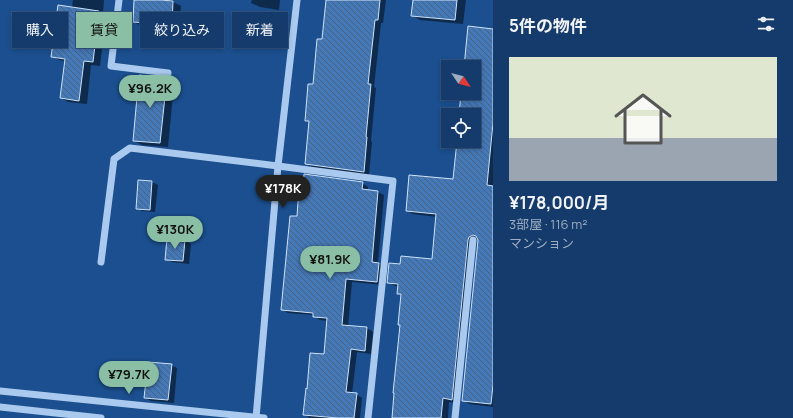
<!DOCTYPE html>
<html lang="ja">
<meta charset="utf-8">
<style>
body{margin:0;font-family:Manrope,"Noto Sans JP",sans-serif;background:#1d4271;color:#f1f3f6;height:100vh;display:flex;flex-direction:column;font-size:15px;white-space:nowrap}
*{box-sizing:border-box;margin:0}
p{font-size:13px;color:#9dadc1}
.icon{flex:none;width:22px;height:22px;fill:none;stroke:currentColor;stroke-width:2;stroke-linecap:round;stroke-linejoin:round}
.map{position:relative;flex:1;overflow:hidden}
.panel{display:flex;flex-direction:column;background:#143b6b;width:300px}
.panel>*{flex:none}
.banner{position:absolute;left:12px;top:12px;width:380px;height:36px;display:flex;gap:8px}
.needle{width:26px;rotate:125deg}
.tools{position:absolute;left:441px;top:60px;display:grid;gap:8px}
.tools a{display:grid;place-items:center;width:40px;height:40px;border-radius:0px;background:#143b6b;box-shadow:0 2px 6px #0003,0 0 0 1px #33557e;font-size:20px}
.price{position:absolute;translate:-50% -34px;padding:0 9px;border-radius:14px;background:#8abfa5;color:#111;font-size:13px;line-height:26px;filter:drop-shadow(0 1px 2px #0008)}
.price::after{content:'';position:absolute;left:50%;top:24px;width:12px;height:9px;margin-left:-6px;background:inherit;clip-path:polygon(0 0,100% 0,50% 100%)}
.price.active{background:#222;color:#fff}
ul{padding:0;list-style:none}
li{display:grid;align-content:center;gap:8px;height:212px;padding:0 16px}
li+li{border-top:1px solid #33557e}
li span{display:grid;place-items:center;height:124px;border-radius:0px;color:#555}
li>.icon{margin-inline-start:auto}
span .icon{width:72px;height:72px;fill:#fffc;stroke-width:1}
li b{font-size:17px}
h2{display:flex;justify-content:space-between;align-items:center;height:48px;padding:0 16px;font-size:17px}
.pill{padding:0 14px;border-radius:0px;background:#143b6b;box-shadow:0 2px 6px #0003,0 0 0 1px #33557e;font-size:14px;line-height:36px}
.pill.active{background:#8abfa5;color:#111}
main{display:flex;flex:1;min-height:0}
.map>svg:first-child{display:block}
.shadow{fill:#0007}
.building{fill:url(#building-back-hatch);stroke:#cfe3fa}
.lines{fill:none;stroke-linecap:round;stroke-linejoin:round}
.minor{stroke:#a9c9ee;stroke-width:7}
</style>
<main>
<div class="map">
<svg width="493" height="418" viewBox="0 0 493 418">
<defs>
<pattern id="building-back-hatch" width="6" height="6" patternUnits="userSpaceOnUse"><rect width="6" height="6" fill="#4478b7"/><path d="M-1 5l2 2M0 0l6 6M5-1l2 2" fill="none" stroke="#486282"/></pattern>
</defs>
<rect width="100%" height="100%" fill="#1b4f8f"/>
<g class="shadow">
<path d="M 73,0 L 104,0 L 103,14 L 106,16 L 100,66 L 91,65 L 87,104 L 68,102 L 61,98 L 65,61 L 59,60 L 52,56 L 72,8 Z"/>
<path d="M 135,0 L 173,0 L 173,2 L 181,6 L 179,29 L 141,26 L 134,22 Z"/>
<path d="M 252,0 L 280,0 L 279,10 L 260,7 L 251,3 Z"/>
<path d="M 327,0 L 386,0 L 383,23 L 381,23 L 374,87 L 376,88 L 371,141 L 372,142 L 369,175 L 312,167 L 306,164 L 310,123 L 306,120 L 323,40 Z"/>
<path d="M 414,0 L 466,0 L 463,24 L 420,20 L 412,15 Z"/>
<path d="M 493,30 L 493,407 L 469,404 L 463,400 L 478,239 L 476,240 L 458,403 L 449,402 L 448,418 L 393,418 L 401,325 L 399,325 L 402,295 L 398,293 L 399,287 L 395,286 L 388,282 L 401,265 L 433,260 L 437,217 L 413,214 L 407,211 L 454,180 L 458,141 L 474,141 L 474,115 L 460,115 L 462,93 L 474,93 L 474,67 L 465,67 Z"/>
<path d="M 166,79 L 174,84 L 168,147 L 142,145 L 134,141 Z"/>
<path d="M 139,181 L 152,182 L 158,185 L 155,212 L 142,211 L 137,208 Z"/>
<path d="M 362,183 L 368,187 L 368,191 L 378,192 L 384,195 L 378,263 L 385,267 L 383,285 L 352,282 L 348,327 L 367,328 L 373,332 L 371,354 L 357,352 L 352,394 L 356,394 L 362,398 L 360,418 L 310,418 L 304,414 L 308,390 L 325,355 L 328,321 L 320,320 L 314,316 L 314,315 L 288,313 L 282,309 L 298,217 Z"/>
<path d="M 168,239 L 185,241 L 191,244 L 189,264 L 172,262 L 166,259 Z"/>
<path d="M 171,365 L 177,368 L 174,403 L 151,401 L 145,398 Z"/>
</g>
<g class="building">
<path d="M 134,0 L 161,0 L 173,1 L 172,25 L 133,22 Z"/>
<path d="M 326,0 L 380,0 L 378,20 L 375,20 L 368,84 L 371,84 L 366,137 L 367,137 L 364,172 L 305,164 L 309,121 L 305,121 L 308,84 L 313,84 L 317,39 L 322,39 Z"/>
<path d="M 413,0 L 457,0 L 455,20 L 411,16 Z"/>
<path d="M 58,5 L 99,11 L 93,62 L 84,61 L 79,101 L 60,98 L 65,59 L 51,57 Z"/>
<path d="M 468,26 L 493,29 L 493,123 L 487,185 L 493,186 L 493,385 L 491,404 L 462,401 L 478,240 L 476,236 L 473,235 L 469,237 L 468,240 L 452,400 L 443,398 L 441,418 L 392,418 L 394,393 L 393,393 L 400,325 L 398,325 L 401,294 L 397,294 L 398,284 L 387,283 L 389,263 L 400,264 L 401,256 L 432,259 L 436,214 L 406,211 L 409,175 L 453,179 L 457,141 L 474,141 L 474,115 L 459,115 L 461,93 L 474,93 L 474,67 L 464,67 Z"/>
<path d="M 139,75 L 167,78 L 160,143 L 133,141 Z"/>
<path d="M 304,174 L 363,182 L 362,189 L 378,191 L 372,262 L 379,263 L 377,282 L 346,279 L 342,325 L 367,327 L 365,351 L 351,349 L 346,392 L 357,393 L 354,418 L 338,418 L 303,415 L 306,388 L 307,389 L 310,353 L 324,354 L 327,318 L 313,317 L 313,313 L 281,310 L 290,216 L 297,216 L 299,188 L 303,188 Z"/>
<path d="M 138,180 L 152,181 L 150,210 L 136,209 Z"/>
<path d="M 167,238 L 185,240 L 183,261 L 165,260 Z"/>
<path d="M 148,362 L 172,364 L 168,400 L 144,398 Z"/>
</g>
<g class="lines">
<g class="minor">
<path d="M 119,0 L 111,66 L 168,73"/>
<path d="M 101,262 L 114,159 L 130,148 L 278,166 L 393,181 L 368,418"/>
<path d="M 0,391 L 264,418"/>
<path d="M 0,407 L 101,418"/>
<path d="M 256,418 L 278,166 L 297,0"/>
<path d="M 455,418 L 473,240"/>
</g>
</g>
</svg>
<div class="tools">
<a><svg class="needle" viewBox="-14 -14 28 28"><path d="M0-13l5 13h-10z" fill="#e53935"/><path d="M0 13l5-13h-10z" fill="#9dadc1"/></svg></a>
<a><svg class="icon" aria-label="locate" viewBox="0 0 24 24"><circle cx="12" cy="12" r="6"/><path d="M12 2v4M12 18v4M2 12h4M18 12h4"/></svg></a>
</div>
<b class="price" style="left:150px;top:109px">¥96.2K</b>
<b class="price active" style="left:283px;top:209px">¥178K</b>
<b class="price" style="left:175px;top:250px">¥130K</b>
<b class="price" style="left:330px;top:280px">¥81.9K</b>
<b class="price" style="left:129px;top:395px">¥79.7K</b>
<div class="banner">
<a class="pill">購入</a>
<a class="pill active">賃貸</a>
<a class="pill">絞り込み</a>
<a class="pill">新着</a>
</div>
</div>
<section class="panel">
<h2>5件の物件<svg class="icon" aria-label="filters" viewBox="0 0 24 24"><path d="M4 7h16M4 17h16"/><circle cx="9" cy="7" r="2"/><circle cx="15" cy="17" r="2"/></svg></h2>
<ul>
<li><span style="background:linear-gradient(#dfe7d0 65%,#9aa5b1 0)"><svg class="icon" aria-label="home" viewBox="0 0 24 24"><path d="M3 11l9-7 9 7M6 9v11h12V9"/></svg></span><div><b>¥178,000/月</b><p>3部屋 · 116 m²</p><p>マンション</p></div></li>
</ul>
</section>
</main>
